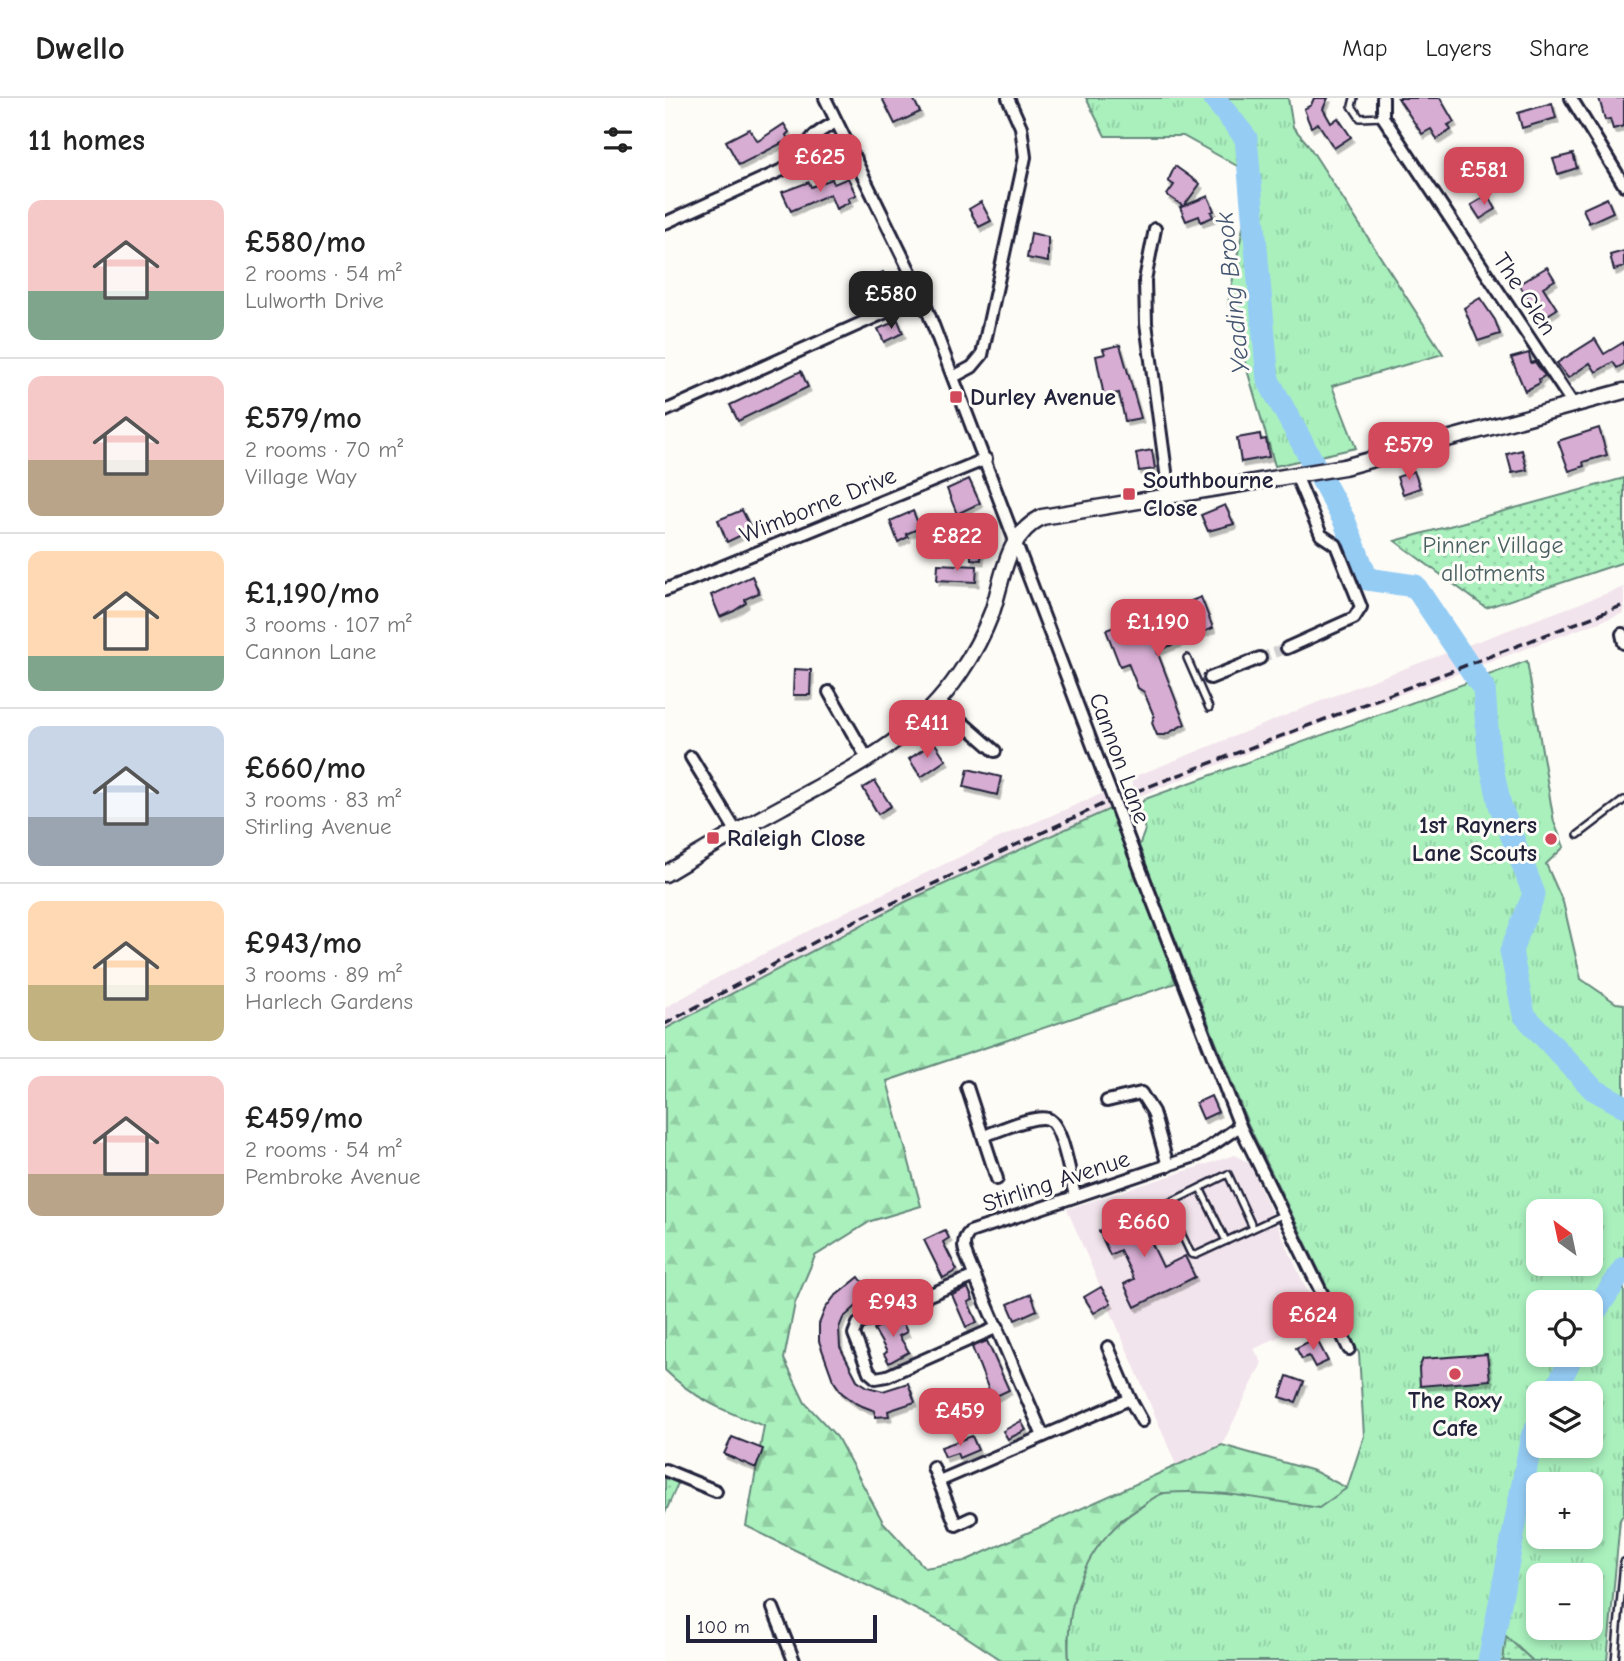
<!DOCTYPE html>
<meta charset="utf-8">
<style>
body{margin:0;font-family:"Comic Neue",sans-serif;background:#f2f2f2;color:#222;height:100vh;display:flex;flex-direction:column;font-size:26px;white-space:nowrap}
*{box-sizing:border-box;margin:0}
p{font-size:23px;color:#767676}
.icon{flex:none;width:38px;height:38px;fill:none;stroke:currentColor;stroke-width:2;stroke-linecap:round;stroke-linejoin:round}
.map{position:relative;flex:1;overflow:hidden}
.sheet{display:flex;flex-direction:column;background:#fff;width:665px}
.sheet>*{flex:none}
.needle{width:46px;rotate:327deg}
.controls{position:absolute;left:861px;top:1101px;display:grid;gap:14px}
.controls a{display:grid;place-items:center;width:77px;height:77px;border-radius:14px;background:#fff;box-shadow:0 4px 10px #0003;font-size:35px}
.scale{position:absolute;left:21px;bottom:18px;width:191px;box-sizing:border-box;padding-left:7px;border:4px solid #22223b;border-top:0;font-size:19px;line-height:24px;white-space:nowrap;color:#22223b;-webkit-text-stroke:5px #fdfcf7;paint-order:stroke}
.price{position:absolute;translate:-50% -60px;padding:0 16px;border-radius:14px;background:#d1495b;color:#fff;font-size:23px;line-height:46px;filter:drop-shadow(0 2px 4px #0008)}
.price::after{content:'';position:absolute;left:50%;top:42px;width:21px;height:16px;margin-left:-10px;background:inherit;clip-path:polygon(0 0,100% 0,50% 100%)}
.price.active{background:#222;color:#fff}
ul{padding:0;list-style:none}
li{display:flex;align-items:center;gap:21px;height:175px;padding:0 28px}
li+li{border-top:2px solid #e0e0e0}
li span{display:grid;place-items:center;flex:none;width:196px;height:140px;border-radius:14px;color:#555}
li>.icon{margin-inline-start:auto}
span .icon{width:84px;height:84px;fill:#fffc;stroke-width:1}
li b{font-size:30px}
h2{display:flex;justify-content:space-between;align-items:center;height:84px;padding:0 28px;font-size:30px}
header{display:flex;align-items:center;gap:42px;box-sizing:border-box;height:98px;padding:0 35px;background:#fff;border-bottom:2px solid #e0e0e0}
header strong{font-size:33px}
nav{display:flex;gap:38px;margin-inline-start:auto;font-size:24px}
main{display:flex;flex:1;min-height:0}
.map>svg:first-child{display:block}
.built{fill:#f2e4ec}
.grass{fill:url(#grass-dots);stroke:#66897c;stroke-width:2}
.forest{fill:url(#forest-firs);stroke:#66897c;stroke-width:2}
.park{fill:url(#park-tufts);stroke:#66897c;stroke-width:2;fill-rule:evenodd}
.lines{fill:none;stroke-linecap:round;stroke-linejoin:round}
.river{stroke:#95ccf4;stroke-width:23}
.building{fill:#d7add3;stroke:#22223b;stroke-width:2;filter:url(#shadow)}
.minor-tunnel{stroke:#d1d0d1;stroke-width:10;stroke-dasharray:10 5;stroke-linecap:butt}
.service-casing{stroke:#22223b;stroke-width:10}
.minor-casing{stroke:#22223b;stroke-width:16}
.tertiary-casing{stroke:#22223b;stroke-width:19}
.service{stroke:#fdfcf7;stroke-width:5}
.minor{stroke:#fdfcf7;stroke-width:10}
.tertiary{stroke:#fdfcf7;stroke-width:14}
.rail{stroke:#22223b;stroke-width:3.5;stroke-dasharray:10 5;stroke-linecap:butt}
.minor-bridge-casing{stroke:#22223b;stroke-width:16;stroke-linecap:butt}
.minor-bridge{stroke:#fdfcf7;stroke-width:10}
.poi-dot{fill:#d1495b;stroke:#fdfcf7;stroke-width:2.5}
.labels{text-anchor:middle;dominant-baseline:central;stroke-width:6;stroke-linejoin:round;paint-order:stroke}
.street-label{font-size:24px;fill:#22223b;stroke:#fdfcf7}
.poi-label{font-size:24px;font-weight:bold;fill:#22223b;stroke:#fdfcf7;text-anchor:start}
.park-label{font-size:24px;fill:#4a6062;stroke:#fdfcf7}
.water-label{font-size:26px;font-style:italic;fill:#445572;stroke:#fdfcf7}
</style>
<header>
<strong>Dwello</strong>
<nav><a>Map</a><a>Layers</a><a>Share</a></nav>
</header>
<main>
<section class="sheet">
<h2>11 homes<svg class="icon" aria-label="filters" viewBox="0 0 24 24"><path d="M4 7h16M4 17h16"/><circle cx="9" cy="7" r="2"/><circle cx="15" cy="17" r="2"/></svg></h2>
<ul>
<li><span style="background:linear-gradient(#f6c9c9 65%,#7fa58c 0)"><svg class="icon" aria-label="home" viewBox="0 0 24 24"><path d="M3 11l9-7 9 7M6 9v11h12V9"/></svg></span><div><b>£580/mo</b><p>2 rooms · 54 m²</p><p>Lulworth Drive</p></div></li>
<li><span style="background:linear-gradient(#f6c9c9 60%,#b9a48a 0)"><svg class="icon" aria-label="home" viewBox="0 0 24 24"><path d="M3 11l9-7 9 7M6 9v11h12V9"/></svg></span><div><b>£579/mo</b><p>2 rooms · 70 m²</p><p>Village Way</p></div></li>
<li><span style="background:linear-gradient(#ffd9b3 75%,#7fa58c 0)"><svg class="icon" aria-label="home" viewBox="0 0 24 24"><path d="M3 11l9-7 9 7M6 9v11h12V9"/></svg></span><div><b>£1,190/mo</b><p>3 rooms · 107 m²</p><p>Cannon Lane</p></div></li>
<li><span style="background:linear-gradient(#c9d6e8 65%,#9aa5b1 0)"><svg class="icon" aria-label="home" viewBox="0 0 24 24"><path d="M3 11l9-7 9 7M6 9v11h12V9"/></svg></span><div><b>£660/mo</b><p>3 rooms · 83 m²</p><p>Stirling Avenue</p></div></li>
<li><span style="background:linear-gradient(#ffd9b3 60%,#c2b280 0)"><svg class="icon" aria-label="home" viewBox="0 0 24 24"><path d="M3 11l9-7 9 7M6 9v11h12V9"/></svg></span><div><b>£943/mo</b><p>3 rooms · 89 m²</p><p>Harlech Gardens</p></div></li>
<li><span style="background:linear-gradient(#f6c9c9 70%,#b9a48a 0)"><svg class="icon" aria-label="home" viewBox="0 0 24 24"><path d="M3 11l9-7 9 7M6 9v11h12V9"/></svg></span><div><b>£459/mo</b><p>2 rooms · 54 m²</p><p>Pembroke Avenue</p></div></li>
</ul>
</section>
<div class="map">
<svg width="959" height="1563" viewBox="0 0 959 1563">
<defs>
<pattern id="grass-dots" width="8" height="8" patternUnits="userSpaceOnUse" patternTransform="scale(1.75)"><rect width="8" height="8" fill="#a9f0bd"/><path d="M2 2h.1M6 6h.1" fill="none" stroke="#91cea3" stroke-width="1.8" stroke-linecap="round"/></pattern>
<pattern id="forest-firs" width="22" height="20" patternUnits="userSpaceOnUse" patternTransform="scale(1.75)"><rect width="22" height="20" fill="#a9f0bd"/><path d="M5 1l3.5 6h-7zM16 11l3.5 6h-7z" fill="#91cea3"/></pattern>
<pattern id="park-tufts" width="24" height="20" patternUnits="userSpaceOnUse" patternTransform="scale(1.75)"><rect width="24" height="20" fill="#a9f0bd"/><path d="M3 7l-1-3M5 7V3M7 7l1-3M15 17l-1-3M17 17v-4M19 17l1-3" fill="none" stroke="#91cea3"/></pattern>
<filter id="shadow"><feDropShadow dx="2.5" dy="4.5" stdDeviation="0" flood-color="#0004"/></filter>
</defs>
<rect width="100%" height="100%" fill="#fdfcf7"/>
<filter id="ink" filterUnits="userSpaceOnUse"><feTurbulence type="fractalNoise" baseFrequency=".0143" numOctaves="2"/><feDisplacementMap in="SourceGraphic" scale="14" xChannelSelector="R" yChannelSelector="G"/><feConvolveMatrix kernelMatrix="1 2 1 2 8 2 1 2 1" color-interpolation-filters="sRGB"/></filter>
<g filter="url(#ink)">
<g class="built">
<path d="M 959,489 L 959,515 L 668,621 L 472,699 L 465,680 L 481,674 L 703,584 Z"/>
<path d="M 441,694 L 447,710 L 242,803 L 0,931 L 0,910 L 50,881 L 186,811 L 336,739 Z"/>
<path d="M 570,1057 L 584,1065 L 654,1219 L 589,1251 L 597,1265 L 557,1347 L 512,1369 L 402,1111 Z"/>
</g>
<g class="grass">
<path d="M 959,380 L 959,464 L 821,510 L 730,443 Z"/>
<path d="M 0,1379 L 14,1383 L 0,1415 Z"/>
<path d="M 840,1537 L 868,1563 L 838,1563 Z"/>
</g>
<path class="forest" d="M 447,710 L 511,885 L 222,983 L 256,1108 L 206,1123 L 150,1158 L 130,1205 L 119,1261 L 140,1305 L 172,1339 L 218,1424 L 260,1470 L 300,1463 L 557,1347 L 649,1373 L 682,1390 L 678,1537 L 653,1410 L 545,1395 L 497,1395 L 456,1422 L 403,1541 L 404,1563 L 338,1563 L 285,1528 L 81,1428 L 99,1328 C 61,1314 29,1301 0,1272 L 0,931 L 242,803 Z"/>
<g class="park">
<path d="M 421,0 L 623,0 L 628,29 L 642,45 L 778,256 L 667,288 L 691,350 L 610,368 L 563,206 L 579,124 L 574,69 L 518,38 L 440,38 Z"/>
<path d="M 862,563 L 889,724 L 899,749 L 881,766 L 898,804 L 916,881 L 951,905 L 959,906 L 959,1415 L 955,1422 L 942,1563 L 868,1563 L 841,1538 L 838,1563 L 404,1563 C 400,1502 420,1445 473,1411 C 481,1406 491,1396 500,1395 C 551,1390 604,1403 654,1410 L 682,1390 L 699,1338 L 694,1255 L 583,1026 L 474,748 L 480,732 L 473,708 L 480,701 ZM 873,1113 L 926,1113 L 926,1166 L 873,1166 ZM 873,1204 L 926,1204 L 926,1256 L 873,1256 ZM 873,1295 L 926,1295 L 926,1348 L 873,1348 ZM 873,1386 L 926,1386 L 926,1438 L 873,1438 ZM 873,1477 L 926,1477 L 926,1530 L 873,1530 Z"/>
</g>
<g class="lines">
<g class="river">
<path d="M 549,0 L 581,40 L 603,282 L 679,422 L 702,481 L 750,488 L 819,591 L 824,656 L 835,707 L 869,796 L 846,853 L 859,917 L 928,991 L 959,1008"/>
<path d="M 926,1220 L 959,1170"/>
<path d="M 889,1295 L 908,1256"/>
<path d="M 824,1563 L 867,1338 L 873,1327"/>
</g>
</g>
<g class="building">
<path d="M 217,0 L 248,0 L 255,14 L 230,26 Z"/>
<path d="M 649,0 L 663,0 L 658,11 L 666,25 L 673,20 L 686,39 L 669,50 L 653,25 L 646,29 L 643,22 L 639,11 L 646,7 Z"/>
<path d="M 733,0 L 775,0 L 789,24 L 783,27 L 786,32 L 772,41 L 766,31 L 757,36 Z"/>
<path d="M 934,0 L 959,0 L 959,28 L 948,31 L 945,21 L 940,22 Z"/>
<path d="M 887,5 L 891,20 L 857,30 L 853,15 Z"/>
<path d="M 119,26 L 124,34 L 121,37 L 123,42 L 74,67 L 61,43 L 84,31 L 93,43 Z"/>
<path d="M 908,56 L 912,70 L 893,76 L 888,61 Z"/>
<path d="M 510,68 L 535,86 L 519,108 L 543,98 L 549,113 L 546,114 L 548,119 L 536,124 L 534,118 L 521,123 L 515,109 L 518,108 L 502,97 L 509,87 L 503,83 Z"/>
<path d="M 183,80 L 191,97 L 183,100 L 185,104 L 171,111 L 165,96 L 126,113 L 117,94 L 144,84 L 146,89 L 167,81 L 169,86 Z"/>
<path d="M 823,97 L 831,111 L 815,121 L 806,107 Z"/>
<path d="M 942,100 L 948,114 L 924,125 L 918,111 Z"/>
<path d="M 316,104 L 326,123 L 314,129 L 304,111 Z"/>
<path d="M 366,135 L 383,139 L 383,164 L 362,160 Z"/>
<path d="M 959,153 L 959,169 L 949,172 L 945,157 Z"/>
<path d="M 882,169 L 890,182 L 878,189 L 892,211 L 876,221 L 854,186 Z"/>
<path d="M 218,174 L 223,185 L 229,182 L 235,194 L 211,205 L 201,182 Z"/>
<path d="M 815,200 L 830,222 L 835,236 L 813,243 L 799,210 Z"/>
<path d="M 233,222 L 238,235 L 219,244 L 213,231 Z"/>
<path d="M 930,241 L 939,256 L 959,244 L 959,266 L 952,270 L 948,264 L 931,274 L 925,265 L 903,280 L 892,265 Z"/>
<path d="M 455,247 L 476,320 L 460,323 L 454,295 L 439,298 L 431,258 L 440,256 L 438,251 Z"/>
<path d="M 864,255 L 866,265 L 870,264 L 880,278 L 874,281 L 875,285 L 860,293 L 846,260 Z"/>
<path d="M 136,273 L 143,289 L 73,323 L 65,307 Z"/>
<path d="M 934,330 L 942,357 L 918,364 L 919,368 L 904,373 L 893,343 Z"/>
<path d="M 595,336 L 596,342 L 601,341 L 604,359 L 576,364 L 572,340 Z"/>
<path d="M 487,352 L 490,371 L 474,373 L 471,355 Z"/>
<path d="M 857,352 L 862,372 L 847,375 L 842,356 Z"/>
<path d="M 749,373 L 755,390 L 738,396 L 732,379 Z"/>
<path d="M 304,381 L 315,405 L 292,416 L 282,391 Z"/>
<path d="M 560,407 L 569,426 L 543,433 L 536,417 Z"/>
<path d="M 77,412 L 87,432 L 62,444 L 53,422 Z"/>
<path d="M 248,413 L 255,430 L 241,436 L 243,439 L 233,444 L 225,423 Z"/>
<path d="M 306,452 L 317,452 L 316,462 L 306,461 Z"/>
<path d="M 273,466 L 312,468 L 311,484 L 272,482 Z"/>
<path d="M 87,478 L 94,495 L 80,501 L 81,505 L 69,513 L 55,519 L 46,497 Z"/>
<path d="M 536,499 L 548,530 L 492,553 L 520,626 L 500,637 L 492,637 L 487,625 L 489,618 L 479,594 L 473,590 L 463,565 L 455,568 L 441,532 L 462,524 L 466,534 L 523,511 L 521,505 Z"/>
<path d="M 129,571 L 146,572 L 145,597 L 128,597 Z"/>
<path d="M 269,644 L 281,662 L 256,679 L 244,661 Z"/>
<path d="M 303,671 L 336,679 L 332,697 L 299,689 Z"/>
<path d="M 210,683 L 226,708 L 213,716 L 198,690 Z"/>
<path d="M 546,998 L 553,1014 L 538,1021 L 531,1005 Z"/>
<path d="M 480,1111 L 493,1139 L 485,1142 L 498,1169 L 520,1158 L 530,1179 L 470,1209 L 459,1186 L 469,1181 L 455,1152 L 445,1157 L 434,1133 Z"/>
<path d="M 280,1132 L 284,1140 L 278,1144 L 292,1172 L 278,1180 L 259,1142 Z"/>
<path d="M 194,1179 L 206,1195 L 178,1220 L 174,1230 L 175,1249 L 192,1282 L 203,1289 L 218,1293 L 243,1285 L 250,1304 L 223,1313 L 224,1318 L 210,1319 L 210,1313 L 192,1306 L 177,1295 L 168,1282 L 154,1243 L 154,1226 L 160,1211 L 169,1199 Z"/>
<path d="M 436,1189 L 446,1205 L 429,1215 L 419,1199 Z"/>
<path d="M 303,1190 L 308,1202 L 303,1204 L 312,1224 L 301,1229 L 287,1197 Z"/>
<path d="M 366,1196 L 372,1212 L 350,1222 L 343,1206 Z"/>
<path d="M 235,1219 L 242,1234 L 234,1238 L 244,1254 L 224,1265 L 219,1256 L 222,1254 L 209,1231 Z"/>
<path d="M 651,1240 L 663,1263 L 650,1269 L 644,1258 L 637,1261 L 631,1250 Z"/>
<path d="M 322,1243 L 344,1292 L 327,1300 L 307,1249 Z"/>
<path d="M 822,1256 L 825,1282 L 755,1288 L 754,1270 L 758,1261 Z"/>
<path d="M 622,1278 L 639,1284 L 631,1304 L 615,1299 Z"/>
<path d="M 356,1323 L 361,1332 L 343,1341 L 338,1333 Z"/>
<path d="M 307,1338 L 313,1352 L 294,1360 L 292,1355 L 280,1359 L 276,1349 Z"/>
<path d="M 67,1339 L 98,1351 L 91,1370 L 59,1356 Z"/>
</g>
<g class="lines">
<path class="minor-tunnel" d="M 595,560 L 622,550"/>
<defs>
<g id="service">
<path d="M 689,0 L 687,8 L 695,20 L 718,19"/>
<path d="M 522,560 L 544,610"/>
<path d="M 913,737 L 959,702"/>
<path d="M 535,1090 L 561,1143"/>
<path d="M 588,1130 L 563,1076 L 502,1106 L 526,1156 L 531,1157 L 617,1117"/>
<path d="M 950,1563 L 959,1464"/>
</g>
<g id="minor">
<path d="M 160,0 L 257,198 L 439,677"/>
<path d="M 718,0 L 718,19 L 908,306"/>
<path d="M 906,0 L 959,87"/>
<path d="M 137,63 C 159,78 168,73 191,61"/>
<path d="M 137,63 C 140,40 153,34 171,24"/>
<path d="M 0,125 L 137,63"/>
<path d="M 490,131 L 480,182 L 481,225 L 504,396"/>
<path d="M 290,278 L 307,269 L 317,257 L 360,59 L 356,29 L 343,0"/>
<path d="M 0,313 L 257,198"/>
<path d="M 0,492 L 321,361"/>
<path d="M 957,536 L 959,545"/>
<path d="M 622,550 L 689,520 L 696,509 L 671,447 L 656,437 L 631,377"/>
<path d="M 545,580 L 595,560"/>
<path d="M 164,594 L 203,662"/>
<path d="M 274,604 L 330,653"/>
<path d="M 26,659 L 71,733"/>
<path d="M 462,737 L 575,1028 L 684,1251"/>
<path d="M 302,989 L 332,1081"/>
<path d="M 442,1003 L 476,995 L 488,1014 L 503,1068"/>
<path d="M 319,1038 C 333,1033 370,1016 383,1021 C 398,1027 406,1083 410,1098"/>
<path d="M 310,1178 L 193,1226 L 189,1236 L 204,1274 L 211,1280 L 222,1278 L 333,1229"/>
<path d="M 465,1301 L 477,1323"/>
<path d="M 378,1338 L 307,1172 C 302,1158 293,1145 305,1134 L 533,1057 L 575,1028"/>
<path d="M 268,1369 L 291,1427 L 306,1420"/>
<path d="M 0,1372 L 51,1393"/>
<path d="M 274,1383 L 465,1301 L 443,1249"/>
<path d="M 108,1510 L 129,1563"/>
</g>
<path id="tertiary" d="M 0,776 C 38,753 76,731 115,710 C 185,671 249,644 295,575 C 308,556 319,535 327,514 C 339,479 340,438 377,419 L 679,369 L 959,293"/>
</defs>
<use href="#service" class="service-casing"/>
<use href="#minor" class="minor-casing"/>
<use href="#tertiary" class="tertiary-casing"/>
<use href="#service" class="service"/>
<use href="#minor" class="minor"/>
<use href="#tertiary" class="tertiary"/>
<path class="rail" d="M 0,926 L 179,828 L 438,706 L 959,507"/>
<defs>
<path id="minor-bridge" d="M 439,677 L 462,737"/>
</defs>
<use href="#minor-bridge" class="minor-bridge-casing"/>
<use href="#minor-bridge" class="minor-bridge"/>
</g>
</g>
<g class="poi-dot">
<rect x="284" y="292" width="14" height="14" rx="3.5"/>
<rect x="457" y="389" width="14" height="14" rx="3.5"/>
<rect x="41" y="733" width="14" height="14" rx="3.5"/>
<circle cx="886" cy="741" r="7"/>
<circle cx="790" cy="1276" r="7"/>
</g>
<g class="labels">
<g class="street-label">
<text transform="translate(860 196) rotate(56)">The Glen</text>
<text transform="translate(153 407) rotate(-22)">Wimborne Drive</text>
<text transform="translate(455 660) rotate(70)">Cannon Lane</text>
<text transform="translate(391 1083) rotate(-18)">Stirling Avenue</text>
</g>
<g class="poi-label">
<text x="305" y="299">Durley Avenue</text>
<text x="478" y="382">Southbourne<tspan x="478" dy="28">Close</tspan></text>
<text x="872" y="727" text-anchor="end">1st Rayners<tspan x="872" dy="28">Lane Scouts</tspan></text>
<text x="62" y="740">Raleigh Close</text>
<text x="790" y="1302" text-anchor="middle">The Roxy<tspan x="790" dy="28">Cafe</tspan></text>
</g>
<g class="park-label">
<text x="828" y="447">Pinner Village<tspan x="828" dy="28">allotments</tspan></text>
</g>
<g class="water-label">
<text transform="translate(568 195) rotate(-96)">Yeading Brook</text>
</g>
</g>
</svg>
<div class="controls">
<a><svg class="needle" viewBox="-14 -14 28 28"><path d="M0-13l5 13h-10z" fill="#e53935"/><path d="M0 13l5-13h-10z" fill="#767676"/></svg></a>
<a><svg class="icon" aria-label="locate" viewBox="0 0 24 24"><circle cx="12" cy="12" r="6"/><path d="M12 2v4M12 18v4M2 12h4M18 12h4"/></svg></a>
<a><svg class="icon" aria-label="layers" viewBox="0 0 24 24"><path d="M12 4l9 5-9 5-9-5zM3 14l9 5 9-5"/></svg></a>
<a>+</a>
<a>−</a>
</div>
<div class="scale">100 m</div>
<b class="price" style="left:155px;top:96px">£625</b>
<b class="price" style="left:819px;top:109px">£581</b>
<b class="price active" style="left:226px;top:233px">£580</b>
<b class="price" style="left:744px;top:384px">£579</b>
<b class="price" style="left:292px;top:475px">£822</b>
<b class="price" style="left:493px;top:561px">£1,190</b>
<b class="price" style="left:262px;top:662px">£411</b>
<b class="price" style="left:479px;top:1161px">£660</b>
<b class="price" style="left:228px;top:1241px">£943</b>
<b class="price" style="left:648px;top:1254px">£624</b>
<b class="price" style="left:295px;top:1350px">£459</b>
</div>
</main>
